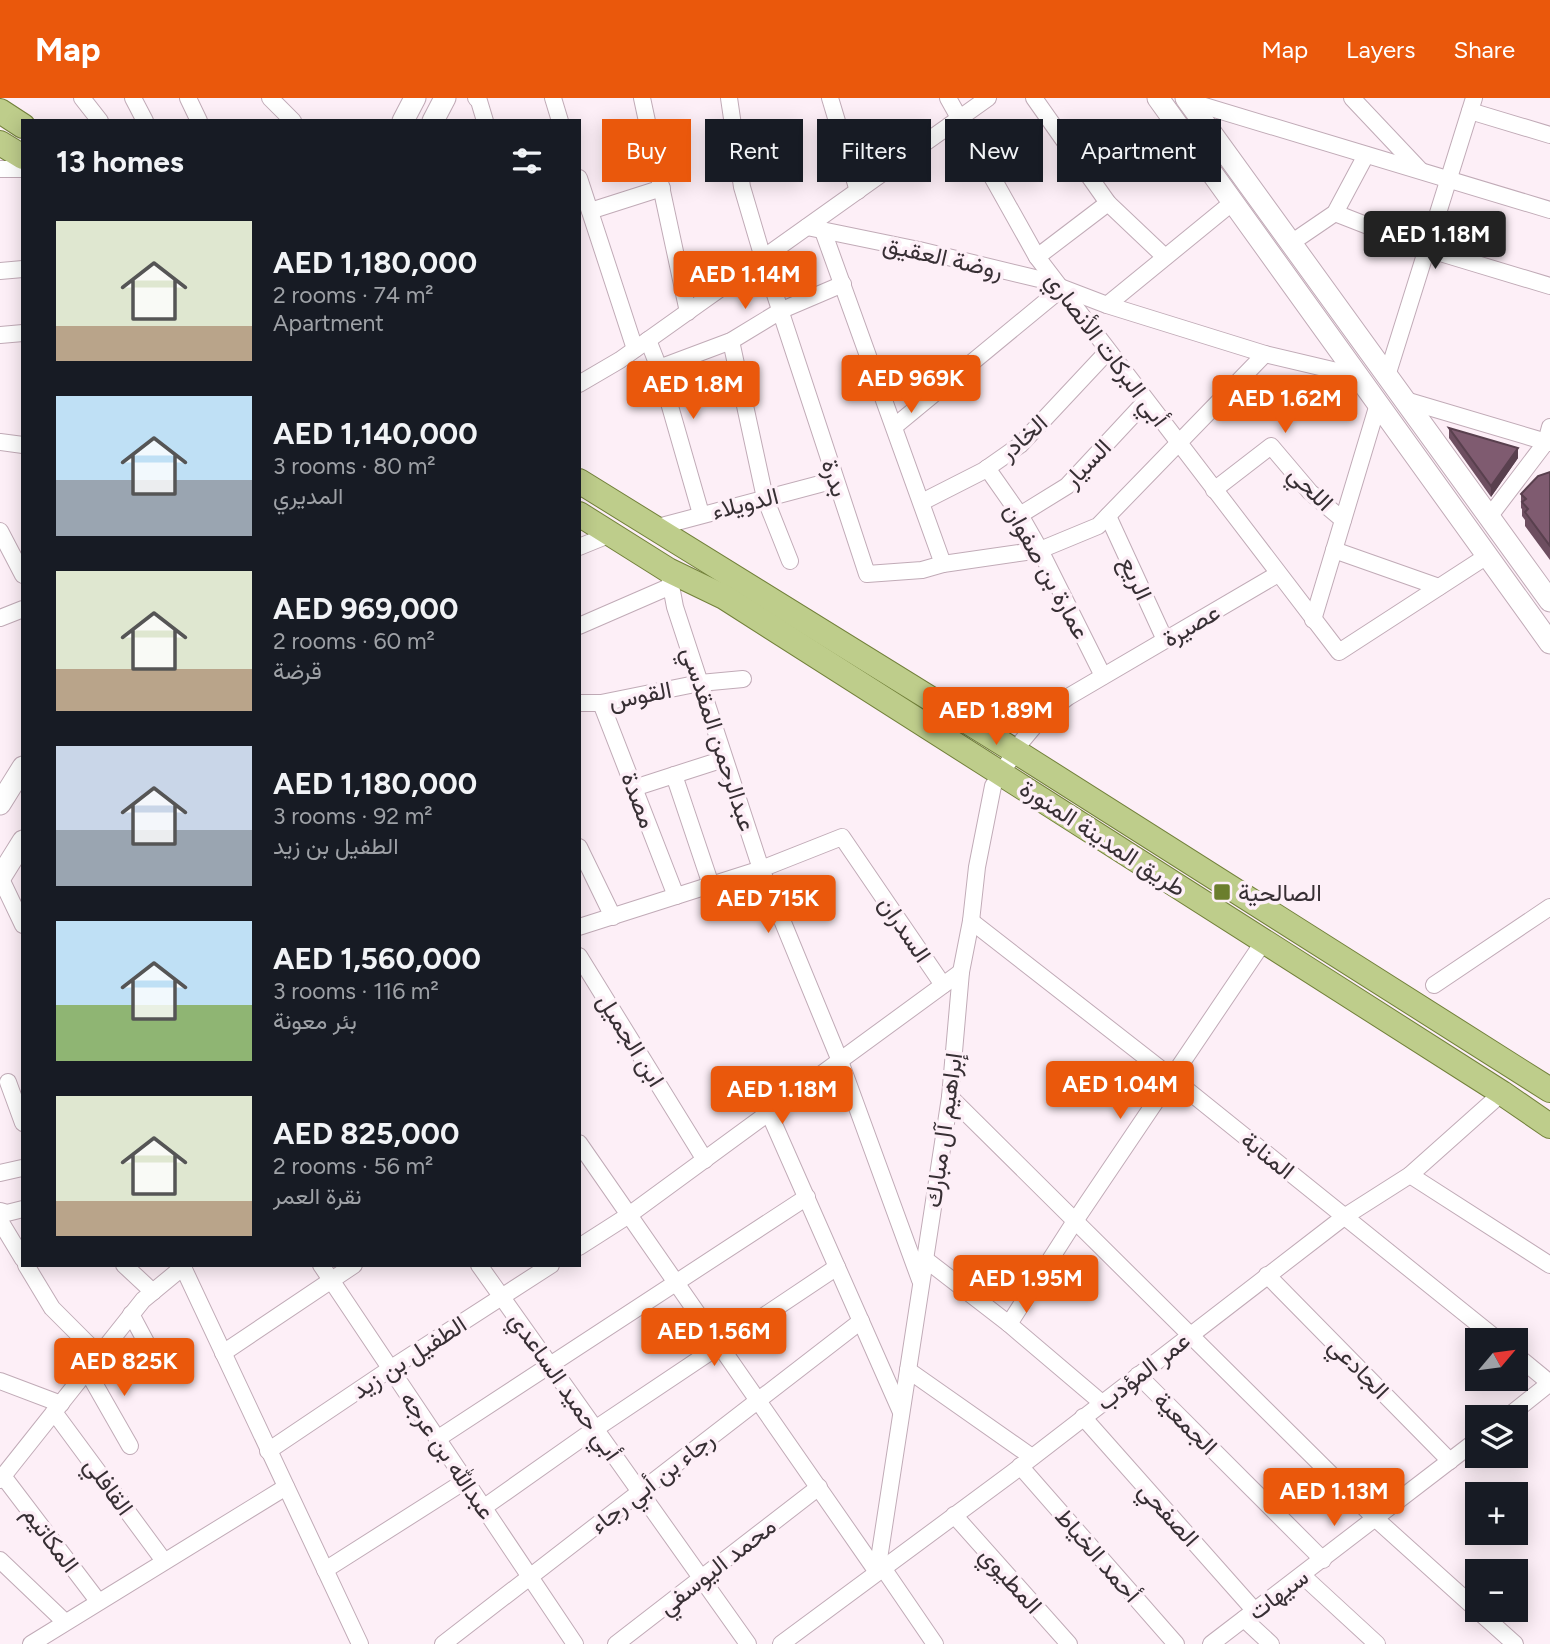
<!DOCTYPE html>
<meta charset="utf-8">
<style>
body{margin:0;font-family:Figtree,Vazirmatn,sans-serif;background:#20242c;color:#f1f3f6;height:100vh;display:flex;flex-direction:column;font-size:26px;white-space:nowrap}
*{box-sizing:border-box;margin:0}
p{font-size:23px;color:#9ea1a6}
.icon{flex:none;width:38px;height:38px;fill:none;stroke:currentColor;stroke-width:2;stroke-linecap:round;stroke-linejoin:round}
.map{position:relative;flex:1;overflow:hidden}
.sheet{position:absolute;left:21px;top:21px;width:560px;height:1148px;display:flex;flex-direction:column;background:#171b24;border-radius:0px;box-shadow:0 4px 18px #0003}
.sheet>*{flex:none}
.top-card{position:absolute;left:602px;top:21px;width:665px;height:63px;display:flex;gap:14px}
.needle{width:46px;rotate:61deg}
.tools{position:absolute;left:1465px;top:1230px;display:grid;gap:14px}
.tools a{display:grid;place-items:center;width:63px;height:63px;border-radius:0px;background:#171b24;box-shadow:0 4px 18px #0003;font-size:35px}
.price{position:absolute;translate:-50% -60px;padding:0 16px;border-radius:7px;background:#ea580c;color:#fff;font-size:23px;line-height:46px;filter:drop-shadow(0 2px 4px #0008)}
.price::after{content:'';position:absolute;left:50%;top:42px;width:21px;height:16px;margin-left:-10px;background:inherit;clip-path:polygon(0 0,100% 0,50% 100%)}
.price.on{background:#222;color:#fff}
ul{padding:0;list-style:none}
li{display:flex;align-items:center;gap:21px;height:175px;padding:0 35px}
li span{display:grid;place-items:center;flex:none;width:196px;height:140px;border-radius:0px;color:#555}
li>.icon{margin-inline-start:auto}
span .icon{width:84px;height:84px;fill:#fffc;stroke-width:1}
li b{font-size:30px}
h2{display:flex;justify-content:space-between;align-items:center;height:84px;padding:0 35px;font-size:30px}
.chip{padding:0 24px;border-radius:0px;background:#171b24;box-shadow:0 4px 18px #0003;font-size:24px;line-height:63px}
.chip.on{background:#ea580c;color:#fff}
header{display:flex;align-items:center;gap:42px;box-sizing:border-box;height:98px;padding:0 35px;background:#ea580c;color:#fff}
header strong{font-size:33px}
nav{display:flex;gap:38px;margin-inline-start:auto;font-size:24px}
.map>svg:first-child{display:block}
.lines{fill:none;stroke-linecap:round;stroke-linejoin:round}
.street-casing{stroke:#c1abb7;stroke-width:18}
.secondary-casing{stroke:#c1abb7;stroke-width:23}
.primary-casing{stroke:#72803a;stroke-width:26}
.street{stroke:#fff;stroke-width:16}
.secondary{stroke:#fff;stroke-width:21}
.primary{stroke:#becd8b;stroke-width:24}
.wall{fill:#6d4e60}
.shaded-wall{fill:#59404e}
.building{fill:#7f5b70;stroke:#59404e;stroke-width:2}
.poi-dot{fill:#6b7e2d;stroke:#fdeff7;stroke-width:2.5}
.labels{text-anchor:middle;dominant-baseline:central;stroke-width:7;stroke-linejoin:round;paint-order:stroke}
.street-label{font-size:24px;fill:#372f34;stroke:#fdeff7}
.poi-label{font-size:24px;fill:#372f34;stroke:#fdeff7;text-anchor:start}
</style>
<header>
<strong>Map</strong>
<nav><a>Map</a><a>Layers</a><a>Share</a></nav>
</header>
<div class="map">
<svg width="1550" height="1546" viewBox="0 0 1550 1546">
<rect width="100%" height="100%" fill="#fdeff7"/>
<g class="lines">
<defs>
<g id="street">
<path d="M 82,0 L 100,23"/>
<path d="M 133,0 L 145,23"/>
<path d="M 188,0 L 199,23"/>
<path d="M 270,0 L 293,23"/>
<path d="M 476,0 L 479,3 L 485,23"/>
<path d="M 553,0 L 560,23"/>
<path d="M 642,0 L 688,214"/>
<path d="M 729,0 L 742,89 L 763,160 L 867,476 L 922,472 L 943,466 L 823,133"/>
<path d="M 830,0 L 858,93"/>
<path d="M 948,0 L 1037,159 L 1339,554 L 1487,458"/>
<path d="M 1034,0 L 1108,105 L 1165,159"/>
<path d="M 1352,0 L 1420,72"/>
<path d="M 1188,3 L 1550,112"/>
<path d="M 1470,13 L 1550,37"/>
<path d="M 0,71 L 23,71"/>
<path d="M 579,80 L 635,251"/>
<path d="M 590,113 L 662,90"/>
<path d="M 1335,115 L 1427,151 L 1550,188"/>
<path d="M 807,129 L 919,152 L 1039,181 L 1107,207 L 1265,256 L 1358,278"/>
<path d="M 1291,145 L 1335,115 L 1366,57"/>
<path d="M 1037,159 L 1108,105"/>
<path d="M 0,173 L 23,171"/>
<path d="M 1107,207 L 1233,104"/>
<path d="M 0,237 L 23,235"/>
<path d="M 648,242 L 659,270 L 701,416"/>
<path d="M 731,243 L 765,400 L 790,463"/>
<path d="M 659,270 L 731,243 L 782,212 L 843,186"/>
<path d="M 1387,278 L 1474,0"/>
<path d="M 579,286 L 620,262 L 988,0"/>
<path d="M 1405,302 L 1550,345"/>
<path d="M 895,328 L 1061,191"/>
<path d="M 0,344 L 23,347"/>
<path d="M 987,370 L 1020,417 L 1040,452 L 1103,578"/>
<path d="M 1214,392 L 1271,348 L 1310,394 L 1343,422"/>
<path d="M 922,404 L 983,373 L 1020,347 L 1108,253"/>
<path d="M 1020,417 L 1067,388 L 1146,303"/>
<path d="M 1108,418 L 1165,542"/>
<path d="M 1489,419 L 1546,344 L 1550,329"/>
<path d="M 654,430 L 835,382"/>
<path d="M 0,433 L 23,477"/>
<path d="M 579,449 L 611,436"/>
<path d="M 1334,452 L 1439,489"/>
<path d="M 943,466 L 1040,452 L 1098,428 L 1265,256"/>
<path d="M 668,472 L 675,509 L 761,771 L 840,963 L 920,1182"/>
<path d="M 0,520 L 23,511"/>
<path d="M 1313,522 L 1378,306"/>
<path d="M 579,528 L 671,488"/>
<path d="M 579,605 L 601,605 L 700,585 L 743,581"/>
<path d="M 601,605 L 676,798"/>
<path d="M 674,677 L 711,787"/>
<path d="M 634,690 L 724,661"/>
<path d="M 579,749 L 613,819"/>
<path d="M 0,779 L 23,827"/>
<path d="M 971,823 L 1171,979 L 1498,1242"/>
<path d="M 579,829 L 761,771 L 842,739 L 943,887"/>
<path d="M 579,858 L 705,1062"/>
<path d="M 1434,887 L 1550,809"/>
<path d="M 8,984 L 23,1025"/>
<path d="M 950,999 L 1376,1421 L 1477,1512"/>
<path d="M 769,1015 L 901,1314"/>
<path d="M 579,1045 L 877,1474"/>
<path d="M 0,1075 L 22,1070"/>
<path d="M 1410,1077 L 1550,1167"/>
<path d="M 0,1113 L 7,1115 L 23,1111"/>
<path d="M 0,1123 L 23,1161"/>
<path d="M 579,1149 L 629,1117 L 961,874"/>
<path d="M 925,1161 L 1009,1226 L 1102,1305"/>
<path d="M 26,1167 L 52,1210 L 98,1256"/>
<path d="M 124,1167 L 153,1194"/>
<path d="M 182,1167 L 360,1546"/>
<path d="M 321,1167 L 575,1546"/>
<path d="M 479,1167 L 748,1546"/>
<path d="M 1267,1177 L 1450,1363"/>
<path d="M 131,1216 L 163,1276"/>
<path d="M 1009,1226 L 1075,1123 L 1264,843"/>
<path d="M 223,1255 L 354,1167"/>
<path d="M 1516,1257 L 1550,1285"/>
<path d="M 86,1271 L 130,1348"/>
<path d="M 908,1272 L 1032,1359"/>
<path d="M 1138,1277 L 1323,1462"/>
<path d="M 0,1283 L 61,1306"/>
<path d="M 54,1314 L 164,1463"/>
<path d="M 1083,1319 L 1255,1513"/>
<path d="M 1506,1320 L 1550,1285"/>
<path d="M 437,1341 L 807,1099"/>
<path d="M 268,1353 L 390,1271 L 551,1167"/>
<path d="M 1020,1368 L 1176,1546"/>
<path d="M 3,1378 L 98,1503"/>
<path d="M 0,1382 L 143,1202 L 183,1169"/>
<path d="M 483,1410 L 595,1331 L 837,1169"/>
<path d="M 954,1417 L 1069,1546"/>
<path d="M 0,1462 L 65,1524"/>
<path d="M 883,1470 L 935,1546"/>
<path d="M 325,1472 L 465,1383"/>
<path d="M 877,1474 L 950,999 L 961,874 L 971,823 L 977,769 L 993,688 L 1022,643 L 1042,619 L 1068,599 L 1278,476"/>
<path d="M 1302,1477 L 1377,1546"/>
<path d="M 1477,1512 L 1515,1546"/>
<path d="M 1244,1521 L 1271,1546"/>
<path d="M 31,1546 L 286,1389"/>
<path d="M 443,1546 L 861,1223"/>
<path d="M 616,1546 L 819,1389"/>
<path d="M 781,1546 L 1012,1375 L 1344,1119 L 1410,1077 L 1502,995"/>
<path d="M 1211,1546 L 1477,1342"/>
</g>
<g id="secondary">
<path d="M 1158,0 L 1550,545"/>
<path d="M 1186,0 L 1550,503"/>
<path d="M 403,23 L 415,0"/>
<path d="M 433,23 L 445,0"/>
<path d="M 0,706 L 23,669"/>
<path d="M 0,780 L 23,743"/>
</g>
<g id="primary">
<path d="M 0,13 L 23,28"/>
<path d="M 0,45 L 23,59"/>
<path d="M 579,383 L 1015,653 L 1550,992"/>
<path d="M 579,416 L 668,472 L 724,499 L 1502,995 L 1550,1028"/>
</g>
</defs>
<use href="#street" class="street-casing"/>
<use href="#secondary" class="secondary-casing"/>
<use href="#primary" class="primary-casing"/>
<use href="#street" class="street"/>
<use href="#secondary" class="secondary"/>
<use href="#primary" class="primary"/>
</g>
<g class="wall">
<path d="M 1449,330 L 1518,360 L 1491,399 L 1449,340 Z"/>
<path d="M 1550,374 L 1550,462 L 1525,428 L 1525,422 L 1522,418 L 1522,411 L 1521,410 L 1521,396 Z"/>
</g>
<path class="shaded-wall" d="M 1518,350 L 1518,360 L 1491,399 L 1491,388 Z"/>
<g class="building">
<path d="M 1449,330 L 1518,350 L 1491,388 Z"/>
<path d="M 1550,374 L 1550,448 L 1525,414 L 1528,411 L 1522,404 L 1526,401 L 1521,396 L 1538,378 Z"/>
</g>
<rect class="poi-dot" x="1213" y="785" width="18" height="18" rx="3.5"/>
<g class="labels">
<g class="street-label">
<text transform="translate(943 159) rotate(13)">روضة العقيق</text>
<text transform="translate(1107 251) rotate(53)">أبي البركات الأنصاري</text>
<text transform="translate(1023 339) rotate(-42)">الخادر</text>
<text transform="translate(1087 365) rotate(-46)">السيار</text>
<text transform="translate(835 380) rotate(72)">بدرة</text>
<text transform="translate(1311 390) rotate(45)">اللحي</text>
<text transform="translate(745 405) rotate(-14)">الدويلاء</text>
<text transform="translate(1047 473) rotate(61)">عمارة بن صفوان</text>
<text transform="translate(1136 480) rotate(65)">الريع</text>
<text transform="translate(1191 527) rotate(-30)">عصيرة</text>
<text transform="translate(640 597) rotate(-11)">القوس</text>
<text transform="translate(719 641) rotate(72)">عبدالرحمن المقدسي</text>
<text transform="translate(639 702) rotate(69)">مصدة</text>
<text transform="translate(1103 740) rotate(33)">طريق المدينة المنورة</text>
<text transform="translate(905 831) rotate(56)">السدران</text>
<text transform="translate(631 942) rotate(58)">ابن الجميل</text>
<text transform="translate(943 1032) rotate(-82)">إبراهيم آل مبارك</text>
<text transform="translate(1268 1057) rotate(39)">المنابة</text>
<text transform="translate(409 1259) rotate(-33)">الطفيل بن زيد</text>
<text transform="translate(1359 1270) rotate(46)">الجادعي</text>
<text transform="translate(1143 1273) rotate(-38)">عمر المؤدب</text>
<text transform="translate(565 1288) rotate(55)">أبي حميد الساعدي</text>
<text transform="translate(1186 1325) rotate(45)">الجمعية</text>
<text transform="translate(448 1357) rotate(56)">عبدالله بن عرجه</text>
<text transform="translate(652 1384) rotate(-38)">رجاء بن أبي رجاء</text>
<text transform="translate(109 1388) rotate(54)">القافلي</text>
<text transform="translate(1169 1416) rotate(48)">الصفحي</text>
<text transform="translate(51 1441) rotate(53)">المكاتيم</text>
<text transform="translate(1098 1457) rotate(49)">أحمد الخياط</text>
<text transform="translate(717 1468) rotate(-38)">محمد اليوسفي</text>
<text transform="translate(1011 1482) rotate(48)">المطيوي</text>
<text transform="translate(1278 1496) rotate(-37)">سيهات</text>
</g>
<g class="poi-label">
<text x="1238" y="794">الصالحية</text>
</g>
</g>
</svg>
<div class="tools">
<a><svg class="needle" viewBox="-14 -14 28 28"><path d="M0-13l5 13h-10z" fill="#e53935"/><path d="M0 13l5-13h-10z" fill="#9ea1a6"/></svg></a>
<a><svg class="icon" aria-label="layers" viewBox="0 0 24 24"><path d="M12 4l9 5-9 5-9-5zM3 14l9 5 9-5"/></svg></a>
<a>+</a>
<a>−</a>
</div>
<b class="price on" style="left:1435px;top:173px">AED 1.18M</b>
<b class="price" style="left:745px;top:213px">AED 1.14M</b>
<b class="price" style="left:911px;top:317px">AED 969K</b>
<b class="price" style="left:693px;top:323px">AED 1.8M</b>
<b class="price" style="left:1285px;top:337px">AED 1.62M</b>
<b class="price" style="left:996px;top:649px">AED 1.89M</b>
<b class="price" style="left:768px;top:837px">AED 715K</b>
<b class="price" style="left:1120px;top:1023px">AED 1.04M</b>
<b class="price" style="left:782px;top:1028px">AED 1.18M</b>
<b class="price" style="left:1026px;top:1217px">AED 1.95M</b>
<b class="price" style="left:714px;top:1270px">AED 1.56M</b>
<b class="price" style="left:124px;top:1300px">AED 825K</b>
<b class="price" style="left:1334px;top:1430px">AED 1.13M</b>
<div class="top-card">
<a class="chip on">Buy</a>
<a class="chip">Rent</a>
<a class="chip">Filters</a>
<a class="chip">New</a>
<a class="chip">Apartment</a>
</div>
<section class="sheet">
<h2>13 homes<svg class="icon" aria-label="filters" viewBox="0 0 24 24"><path d="M4 7h16M4 17h16"/><circle cx="9" cy="7" r="2"/><circle cx="15" cy="17" r="2"/></svg></h2>
<ul>
<li><span style="background:linear-gradient(#dfe7d0 75%,#b9a48a 0)"><svg class="icon" aria-label="home" viewBox="0 0 24 24"><path d="M3 11l9-7 9 7M6 9v11h12V9"/></svg></span><div><b>AED 1,180,000</b><p>2 rooms · 74 m²</p><p>Apartment</p></div></li>
<li><span style="background:linear-gradient(#bfe0f5 60%,#9aa5b1 0)"><svg class="icon" aria-label="home" viewBox="0 0 24 24"><path d="M3 11l9-7 9 7M6 9v11h12V9"/></svg></span><div><b>AED 1,140,000</b><p>3 rooms · 80 m²</p><p>المديري</p></div></li>
<li><span style="background:linear-gradient(#dfe7d0 70%,#b9a48a 0)"><svg class="icon" aria-label="home" viewBox="0 0 24 24"><path d="M3 11l9-7 9 7M6 9v11h12V9"/></svg></span><div><b>AED 969,000</b><p>2 rooms · 60 m²</p><p>قرضة</p></div></li>
<li><span style="background:linear-gradient(#c9d6e8 60%,#9aa5b1 0)"><svg class="icon" aria-label="home" viewBox="0 0 24 24"><path d="M3 11l9-7 9 7M6 9v11h12V9"/></svg></span><div><b>AED 1,180,000</b><p>3 rooms · 92 m²</p><p>الطفيل بن زيد</p></div></li>
<li><span style="background:linear-gradient(#bfe0f5 60%,#8fb573 0)"><svg class="icon" aria-label="home" viewBox="0 0 24 24"><path d="M3 11l9-7 9 7M6 9v11h12V9"/></svg></span><div><b>AED 1,560,000</b><p>3 rooms · 116 m²</p><p>بئر معونة</p></div></li>
<li><span style="background:linear-gradient(#dfe7d0 75%,#b9a48a 0)"><svg class="icon" aria-label="home" viewBox="0 0 24 24"><path d="M3 11l9-7 9 7M6 9v11h12V9"/></svg></span><div><b>AED 825,000</b><p>2 rooms · 56 m²</p><p>نقرة العمر</p></div></li>
</ul>
</section>
</div>
